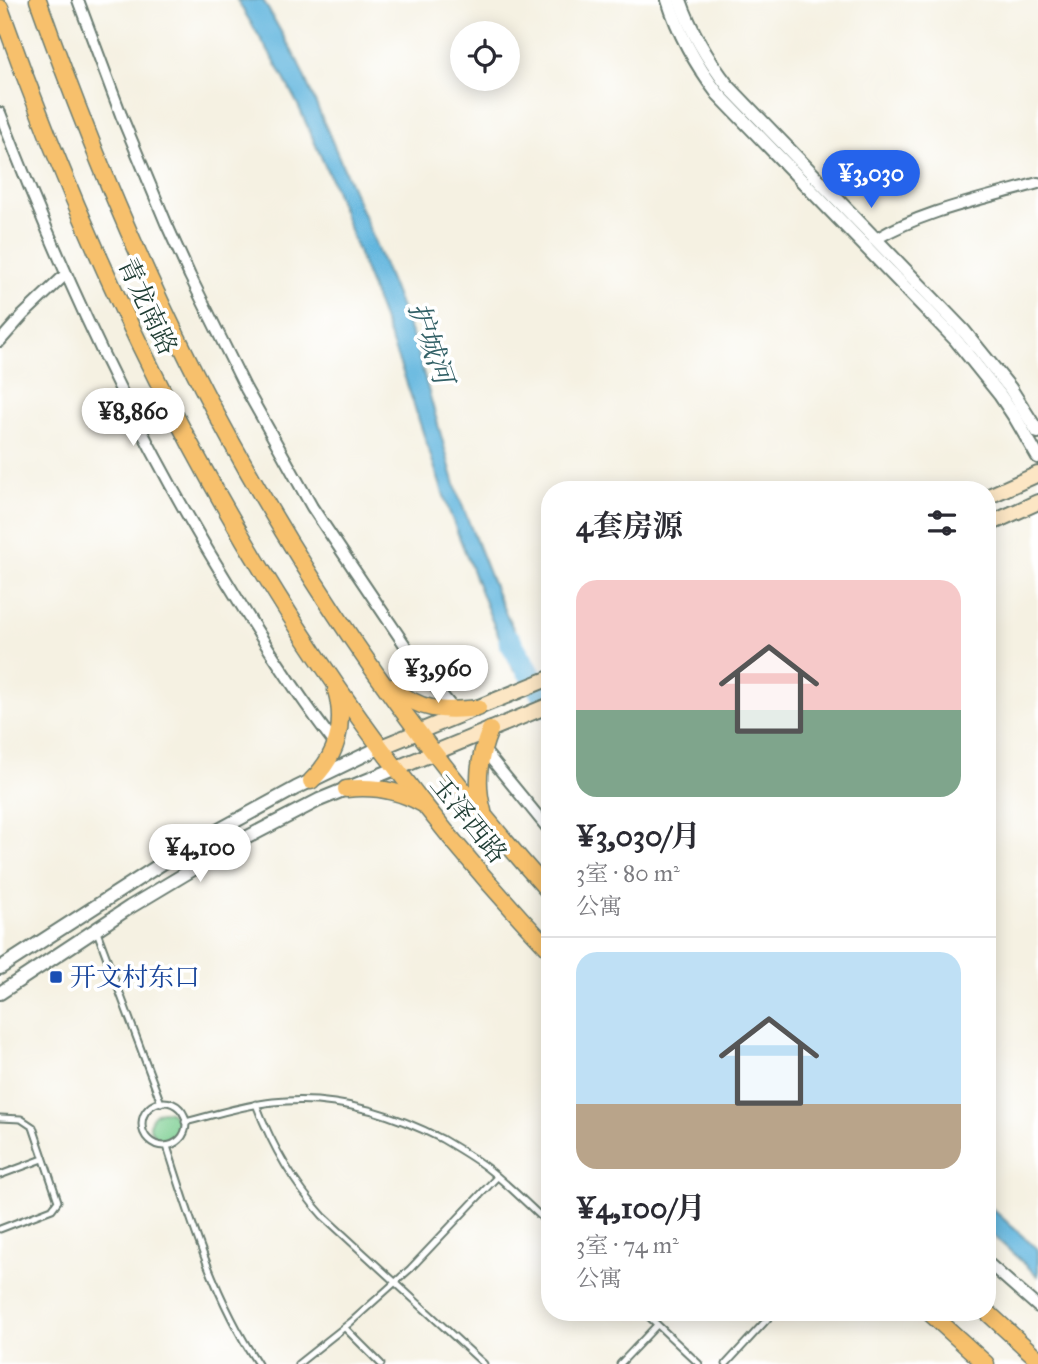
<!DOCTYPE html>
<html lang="zh">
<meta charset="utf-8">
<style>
body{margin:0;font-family:"IM FELL Great Primer","Noto Serif SC",serif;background:#f7f7f7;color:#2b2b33;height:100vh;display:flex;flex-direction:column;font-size:26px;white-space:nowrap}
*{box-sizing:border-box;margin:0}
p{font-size:23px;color:#7c7c81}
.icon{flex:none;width:38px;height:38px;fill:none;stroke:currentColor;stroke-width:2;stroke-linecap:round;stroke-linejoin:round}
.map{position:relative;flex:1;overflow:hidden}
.sheet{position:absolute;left:541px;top:481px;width:455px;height:840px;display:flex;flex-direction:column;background:#fff;border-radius:28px;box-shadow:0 4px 18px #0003}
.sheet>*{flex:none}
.fabs{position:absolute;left:450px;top:21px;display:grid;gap:14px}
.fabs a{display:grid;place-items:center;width:70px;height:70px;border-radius:50%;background:#fff;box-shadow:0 4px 18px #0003;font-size:35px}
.price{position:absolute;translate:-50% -60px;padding:0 16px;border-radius:24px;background:#fff;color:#222;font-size:23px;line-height:46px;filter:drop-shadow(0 2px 4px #0008)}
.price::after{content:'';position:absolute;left:50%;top:42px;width:21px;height:16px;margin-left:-10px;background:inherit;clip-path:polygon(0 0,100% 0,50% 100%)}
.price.selected{background:#2563eb;color:#fff}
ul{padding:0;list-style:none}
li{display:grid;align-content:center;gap:14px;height:371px;padding:0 35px}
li+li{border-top:2px solid #e1e1e2}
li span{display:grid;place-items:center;height:217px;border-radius:21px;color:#555}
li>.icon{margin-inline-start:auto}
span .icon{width:126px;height:126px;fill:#fffc;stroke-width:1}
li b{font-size:30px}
h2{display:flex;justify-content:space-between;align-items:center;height:84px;padding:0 35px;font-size:30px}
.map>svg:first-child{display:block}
.green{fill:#79cd8f;stroke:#4c8562;stroke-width:2}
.water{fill:#62b6de;stroke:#407a89;stroke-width:2}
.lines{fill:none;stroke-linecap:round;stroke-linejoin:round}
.river{stroke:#62b6de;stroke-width:23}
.service-casing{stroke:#6a7c71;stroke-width:9}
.minor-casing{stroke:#6a7c71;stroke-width:14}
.tertiary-casing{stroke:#6a7c71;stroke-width:16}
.secondary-casing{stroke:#6a7c71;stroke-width:18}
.primary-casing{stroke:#6a7c71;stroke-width:19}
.service{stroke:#fff;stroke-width:5}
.minor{stroke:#fff;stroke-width:10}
.tertiary{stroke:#fff;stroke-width:12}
.secondary{stroke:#fce6c4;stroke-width:14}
.primary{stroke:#f7c06c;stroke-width:16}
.transit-dot{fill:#1a4fb4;stroke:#fff;stroke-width:2.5}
.labels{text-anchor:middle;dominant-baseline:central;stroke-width:7;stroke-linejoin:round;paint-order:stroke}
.street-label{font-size:26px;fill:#1f3d34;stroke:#fff}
.transit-label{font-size:26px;fill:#164399;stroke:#fff;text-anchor:start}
.water-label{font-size:28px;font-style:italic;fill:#336167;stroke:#fff}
</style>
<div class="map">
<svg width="1038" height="1364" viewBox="0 0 1038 1364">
<rect width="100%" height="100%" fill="#fff"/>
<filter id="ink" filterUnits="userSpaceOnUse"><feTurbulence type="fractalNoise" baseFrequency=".0143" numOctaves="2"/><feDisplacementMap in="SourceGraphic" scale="14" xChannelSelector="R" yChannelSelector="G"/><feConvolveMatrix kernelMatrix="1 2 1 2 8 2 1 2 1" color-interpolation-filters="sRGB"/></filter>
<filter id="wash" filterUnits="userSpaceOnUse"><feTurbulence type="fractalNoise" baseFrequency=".00686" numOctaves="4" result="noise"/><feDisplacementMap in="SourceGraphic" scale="28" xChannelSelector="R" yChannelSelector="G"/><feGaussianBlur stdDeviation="1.57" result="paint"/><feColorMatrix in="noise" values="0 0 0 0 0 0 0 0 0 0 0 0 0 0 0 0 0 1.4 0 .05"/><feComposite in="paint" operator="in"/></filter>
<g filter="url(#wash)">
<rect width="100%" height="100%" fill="#f5f1e2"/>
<circle class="green" cx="164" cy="1125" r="14"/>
<g class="water">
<path d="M 237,0 L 263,0 L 298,62 L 365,218 L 415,343 L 457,492 L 499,599 L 530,664 L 514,671 L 491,618 L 449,511 L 405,378 L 331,179 L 298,105 L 279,69 Z"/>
<path d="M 987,1204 L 1038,1250 L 1038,1276 L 987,1230 Z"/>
</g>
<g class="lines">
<path class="river" d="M 510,641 L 550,707"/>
</g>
</g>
<g filter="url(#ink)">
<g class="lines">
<defs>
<g id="service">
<path d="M 96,929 L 161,1103"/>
<circle cx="164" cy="1124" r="22"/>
<path d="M 256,1104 C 272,1146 293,1183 323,1216 L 484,1364"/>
<path d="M 0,1118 L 21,1119 L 33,1127 L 58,1201 L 52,1209 L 0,1229"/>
<path d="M 185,1122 C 214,1115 243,1105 273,1102 C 333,1095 390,1112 442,1139 C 457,1148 473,1157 487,1168 C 509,1185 529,1206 550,1225"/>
<path d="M 167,1146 C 191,1222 214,1297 258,1364"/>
<path d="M 0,1175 L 43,1159"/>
<path d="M 644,1312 L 699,1364"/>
<path d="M 345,1328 L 381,1364"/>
<path d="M 298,1364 L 351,1322 L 410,1269 L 497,1177"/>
<path d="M 620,1364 L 657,1325"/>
<path d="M 726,1364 L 774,1312"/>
</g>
<g id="minor">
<path d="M 78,0 L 121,115 L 166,223 L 190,276 L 246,389 L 312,507 L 423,672 L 455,711"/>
<path d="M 0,113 C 64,280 140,443 235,595 C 266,646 299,697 336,745"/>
<path d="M 876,239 C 925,210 983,199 1038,183"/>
<path d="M 0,341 L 23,315 L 66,274"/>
<path d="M 483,749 L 550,831"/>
<path d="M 987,1262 L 1038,1307"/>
</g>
<g id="tertiary">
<path d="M 668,0 C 679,35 696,65 718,94 L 955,339 L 1000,395 L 1016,419 L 1038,457"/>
<path d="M 680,0 C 691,32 708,60 728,86 L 964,331 L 1010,388 L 1038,432"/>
<path d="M 0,968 L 186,848 L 296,788 L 381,747"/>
<path d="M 0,993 L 130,907 L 240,841 L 319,800 L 397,768"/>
</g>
<g id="secondary">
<path d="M 987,497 L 1038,474"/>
<path d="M 987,525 L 1038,502"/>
<path d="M 381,747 L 550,678"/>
<path d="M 397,768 L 550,705"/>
</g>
<g id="primary">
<path d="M 38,0 C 95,161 161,319 246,468 C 332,620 433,762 550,893"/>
<path d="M 0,8 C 122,353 296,683 550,950"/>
<path d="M 392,687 C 419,711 443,712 478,708"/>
<path d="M 311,781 C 337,756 346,725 336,690"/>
<path d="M 346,789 C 372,786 398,790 421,803"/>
<path d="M 483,811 C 475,783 479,756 490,730"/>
<path d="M 929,1312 L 986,1364"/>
<path d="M 987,1312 L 1038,1359"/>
</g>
</defs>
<use href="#service" class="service-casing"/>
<use href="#minor" class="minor-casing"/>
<use href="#tertiary" class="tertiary-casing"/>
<use href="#secondary" class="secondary-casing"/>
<use href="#primary" class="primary-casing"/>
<use href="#service" class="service"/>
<use href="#minor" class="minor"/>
<use href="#tertiary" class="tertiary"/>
<use href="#secondary" class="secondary"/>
<use href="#primary" class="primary"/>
</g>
</g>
<rect class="transit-dot" x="49" y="970" width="14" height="14" rx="3.5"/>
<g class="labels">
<g class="street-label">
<text transform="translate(148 306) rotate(65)">青龙南路</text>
<text transform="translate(469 819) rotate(51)">玉泽西路</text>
</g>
<g class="transit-label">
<text x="70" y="977">开文村东口</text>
</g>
<g class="water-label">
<text transform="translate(431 343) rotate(71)">护城河</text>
</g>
</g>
</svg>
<div class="fabs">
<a><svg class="icon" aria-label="locate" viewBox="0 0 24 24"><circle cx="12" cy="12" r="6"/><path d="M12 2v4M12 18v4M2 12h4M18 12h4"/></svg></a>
</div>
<b class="price selected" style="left:871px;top:210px">¥3,030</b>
<b class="price" style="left:133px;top:448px">¥8,860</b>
<b class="price" style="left:438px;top:705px">¥3,960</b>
<b class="price" style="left:200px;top:884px">¥4,100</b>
<section class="sheet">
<h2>4套房源<svg class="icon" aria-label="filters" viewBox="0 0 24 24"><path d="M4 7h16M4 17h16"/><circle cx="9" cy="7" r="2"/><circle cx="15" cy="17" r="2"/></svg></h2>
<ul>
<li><span style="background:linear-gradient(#f6c9c9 60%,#7fa58c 0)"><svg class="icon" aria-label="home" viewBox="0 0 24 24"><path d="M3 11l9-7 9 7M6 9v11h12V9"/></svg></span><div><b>¥3,030/月</b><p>3室 · 80 m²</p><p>公寓</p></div></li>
<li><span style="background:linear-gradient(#bfe0f5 70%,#b9a48a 0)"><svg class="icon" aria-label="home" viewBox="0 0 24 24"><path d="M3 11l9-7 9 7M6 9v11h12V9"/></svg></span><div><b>¥4,100/月</b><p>3室 · 74 m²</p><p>公寓</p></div></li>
</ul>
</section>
</div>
